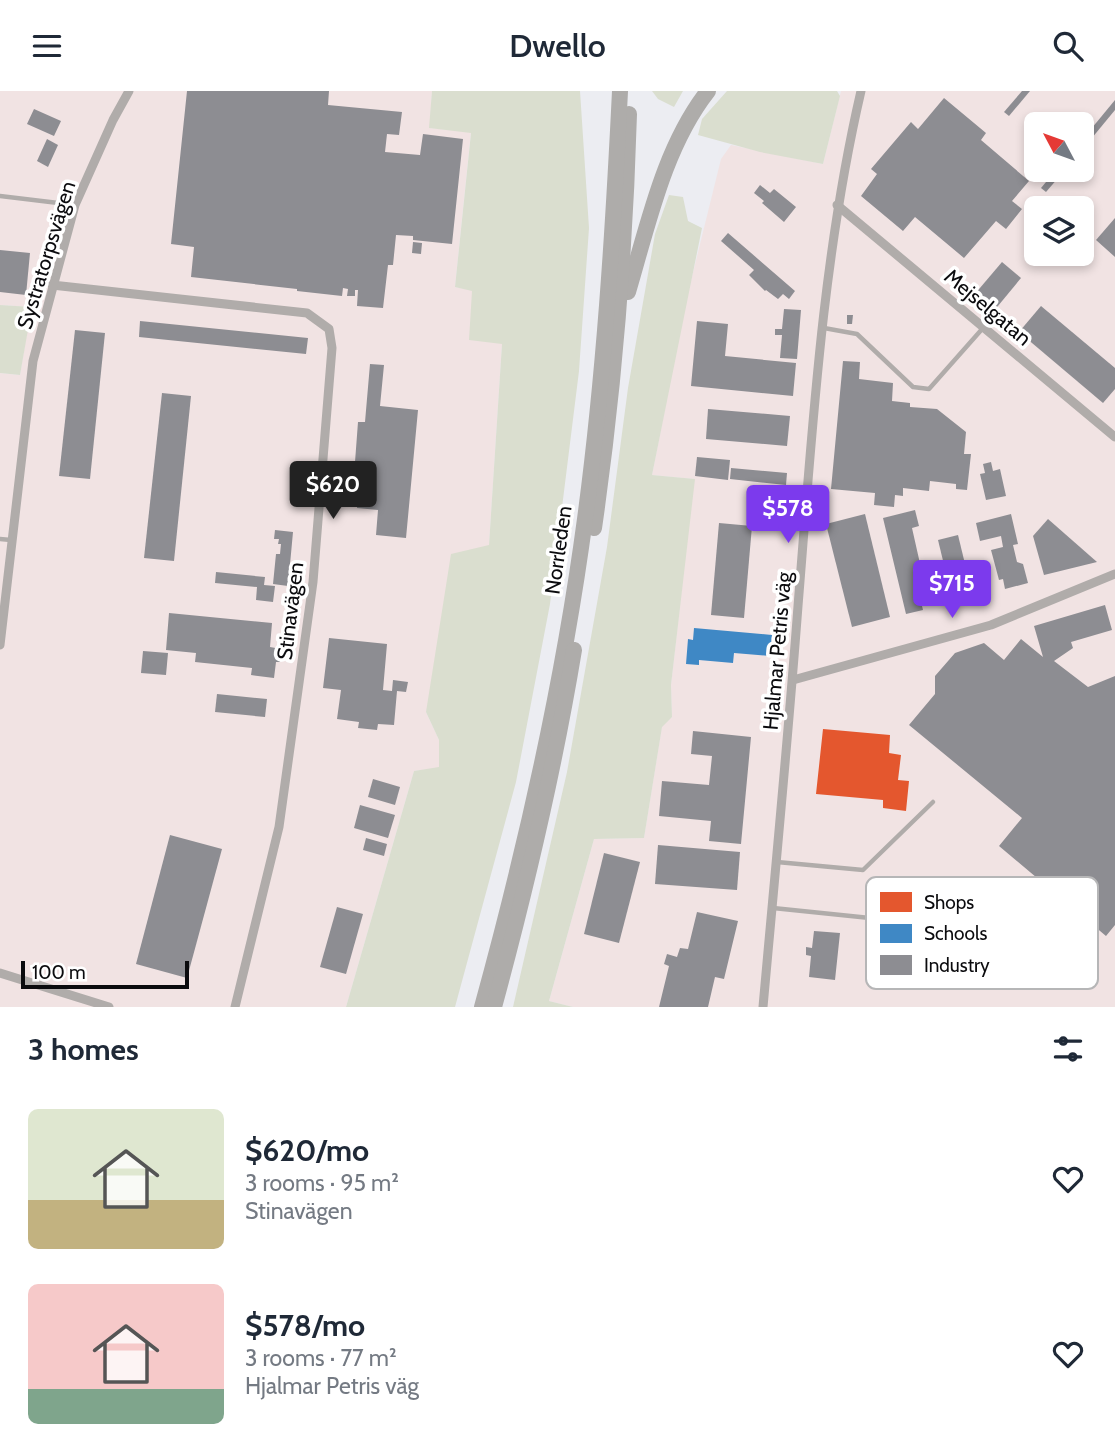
<!DOCTYPE html>
<meta charset="utf-8">
<style>
body{margin:0;font-family:Cabin,sans-serif;background:#f6f6f7;color:#1f2937;height:100vh;display:flex;flex-direction:column;font-size:26px;white-space:nowrap}
*{box-sizing:border-box;margin:0}
p{font-size:23px;color:#747a83}
.icon{flex:none;width:38px;height:38px;fill:none;stroke:currentColor;stroke-width:2;stroke-linecap:round;stroke-linejoin:round}
.map{position:relative;height:916px;overflow:hidden}
.drawer{display:flex;flex-direction:column;background:#fff;flex:1}
.drawer>*{flex:none}
.needle{width:46px;rotate:311deg}
.tools{position:absolute;left:1024px;top:21px;display:grid;gap:14px}
.tools a{display:grid;place-items:center;width:70px;height:70px;border-radius:10px;background:#fff;box-shadow:0 4px 10px #0003;font-size:35px}
.scale{position:absolute;left:21px;bottom:18px;width:168px;box-sizing:border-box;padding-left:7px;border:4px solid #0b0b0e;border-top:0;font-size:19px;line-height:24px;white-space:nowrap;color:#0b0b0e;-webkit-text-stroke:5px #fff;paint-order:stroke}
.price{position:absolute;translate:-50% -60px;padding:0 16px;border-radius:7px;background:#7c3aed;color:#fff;font-size:23px;line-height:46px;filter:drop-shadow(0 2px 4px #0008)}
.price::after{content:'';position:absolute;left:50%;top:42px;width:21px;height:16px;margin-left:-10px;background:inherit;clip-path:polygon(0 0,100% 0,50% 100%)}
.price.current{background:#222;color:#fff}
ul{padding:0;list-style:none}
li{display:flex;align-items:center;gap:21px;height:175px;padding:0 28px}
li span{display:grid;place-items:center;flex:none;width:196px;height:140px;border-radius:10px;color:#555}
li>.icon{margin-inline-start:auto}
span .icon{width:84px;height:84px;fill:#fffc;stroke-width:1}
li b{font-size:30px}
h2{display:flex;justify-content:space-between;align-items:center;height:84px;padding:0 28px;font-size:30px}
header{display:flex;justify-content:space-between;align-items:center;height:91px;padding:0 28px;background:#fff;font-size:32px;font-weight:600}
.map>svg:first-child{display:block}
.industrial{fill:#f1e3e3;fill-rule:evenodd}
.green{fill:#dadecf}
.shops{fill:#e4572e}
.schools{fill:#3f88c5}
.industry{fill:#8d8d92}
.lines{fill:none;stroke-linecap:round;stroke-linejoin:round}
.service{stroke:#b0acaa;stroke-width:4.5}
.minor{stroke:#b0acaa;stroke-width:9}
.trunk{stroke:#aeacaa;stroke-width:16}
.labels{text-anchor:middle;dominant-baseline:central;stroke-width:7;stroke-linejoin:round;paint-order:stroke}
.street-label{font-size:21px;fill:#0b0b0e;stroke:#fff}
.key{fill:#fff;stroke:#b6b6b7;stroke-width:2}
.key-label{font-size:19px;fill:#0b0b0e}
</style>
<header><svg class="icon" aria-label="menu" viewBox="0 0 24 24"><path d="M4 6h16M4 12h16M4 18h16"/></svg>Dwello<svg class="icon" aria-label="search" viewBox="0 0 24 24"><circle cx="10" cy="10" r="6"/><path d="M15 15l6 6"/></svg></header>
<div class="map">
<svg width="1115" height="916" viewBox="0 0 1115 916">
<rect width="100%" height="100%" fill="#ecedf2"/>
<g class="industrial">
<path d="M 0,0 L 432,0 L 430,37 L 471,41 L 455,196 L 472,199 L 502,253 L 489,454 L 426,621 L 439,649 L 439,677 L 414,680 L 346,916 L 0,916 L 0,282 L 20,284 L 31,216 L 0,214 Z"/>
<path d="M 841,0 L 1115,0 L 1115,916 L 573,916 L 549,910 L 594,748 L 644,747 L 662,635 L 672,626 L 671,594 L 694,388 L 652,384 L 685,214 L 721,68 L 731,54 L 823,73 ZM 1036,33 L 1082,33 L 1082,79 L 1036,79 ZM 1036,117 L 1082,117 L 1082,163 L 1036,163 Z"/>
</g>
<g class="green">
<path d="M 432,0 L 580,0 L 589,137 L 579,280 L 550,513 L 516,691 L 455,916 L 346,916 L 414,680 L 439,676 L 439,649 L 426,621 L 451,463 L 489,454 L 502,253 L 469,249 L 472,200 L 455,196 L 471,42 L 429,37 Z"/>
<path d="M 652,0 L 683,0 L 674,16 L 658,8 Z"/>
<path d="M 727,0 L 837,0 L 840,5 L 823,73 L 760,61 L 698,44 L 702,28 Z"/>
<path d="M 669,104 L 683,106 L 688,130 L 702,137 L 652,384 L 695,388 L 671,594 L 672,626 L 662,636 L 644,747 L 594,748 L 549,910 L 573,916 L 513,916 L 567,681 L 607,456 L 628,297 L 655,143 Z"/>
<path d="M 0,214 L 32,216 L 20,284 L 0,282 Z"/>
</g>
<path class="shops" d="M 823,638 L 890,644 L 889,662 L 901,664 L 898,689 L 909,690 L 906,720 L 883,717 L 883,709 L 816,703 Z"/>
<path class="schools" d="M 694,537 L 772,544 L 770,565 L 734,562 L 733,572 L 699,569 L 699,574 L 686,573 L 688,548 L 693,549 Z"/>
<g class="industry">
<path d="M 187,0 L 329,0 L 328,14 L 402,21 L 399,44 L 387,43 L 385,61 L 420,64 L 423,43 L 463,48 L 452,153 L 413,149 L 413,145 L 396,144 L 393,174 L 388,174 L 383,217 L 357,215 L 358,199 L 355,199 L 355,205 L 347,205 L 348,198 L 343,197 L 342,205 L 297,200 L 297,198 L 191,186 L 194,156 L 171,153 Z"/>
<path d="M 1022,0 L 1030,0 L 1009,25 L 1004,21 Z"/>
<path d="M 944,7 L 986,42 L 981,49 L 1029,90 L 1012,110 L 1022,118 L 1006,138 L 996,130 L 964,167 L 915,126 L 903,140 L 861,105 L 877,83 L 871,78 L 911,31 L 918,38 Z"/>
<path d="M 1115,9 L 1115,19 L 1082,59 L 1082,49 Z"/>
<path d="M 34,18 L 61,30 L 54,45 L 27,33 Z"/>
<path d="M 47,48 L 58,54 L 48,76 L 37,70 Z"/>
<path d="M 1056,79 L 1065,79 L 1046,101 L 1041,97 Z"/>
<path d="M 760,94 L 770,102 L 774,98 L 796,116 L 784,131 L 762,112 L 764,110 L 754,102 Z"/>
<path d="M 1115,127 L 1115,166 L 1096,149 Z"/>
<path d="M 728,142 L 795,200 L 789,208 L 783,203 L 778,208 L 766,199 L 765,200 L 749,184 L 754,179 L 721,150 Z"/>
<path d="M 413,151 L 422,152 L 421,163 L 412,162 Z"/>
<path d="M 0,159 L 30,162 L 26,204 L 0,201 Z"/>
<path d="M 1002,171 L 1021,187 L 993,221 L 974,204 Z"/>
<path d="M 1041,215 L 1115,277 L 1115,298 L 1103,312 L 1019,241 Z"/>
<path d="M 784,218 L 801,219 L 797,268 L 780,267 L 782,244 L 775,244 L 775,238 L 782,238 Z"/>
<path d="M 847,224 L 853,224 L 852,233 L 847,233 Z"/>
<path d="M 140,230 L 308,247 L 306,263 L 139,246 Z"/>
<path d="M 697,230 L 728,233 L 725,265 L 796,272 L 793,305 L 691,295 Z"/>
<path d="M 75,239 L 105,242 L 90,388 L 59,385 Z"/>
<path d="M 843,270 L 860,271 L 859,288 L 893,292 L 892,310 L 910,312 L 910,316 L 937,318 L 966,341 L 964,363 L 971,363 L 967,399 L 956,398 L 956,393 L 930,390 L 929,400 L 903,397 L 903,405 L 895,404 L 894,416 L 874,414 L 875,402 L 831,398 Z"/>
<path d="M 370,273 L 384,274 L 380,315 L 418,319 L 406,447 L 376,444 L 378,419 L 357,417 L 361,372 L 355,371 L 358,331 L 365,331 Z"/>
<path d="M 162,302 L 191,305 L 174,470 L 144,467 Z"/>
<path d="M 708,318 L 790,325 L 787,355 L 706,348 Z"/>
<path d="M 697,366 L 730,369 L 728,389 L 695,385 Z"/>
<path d="M 991,371 L 993,380 L 1000,378 L 1006,405 L 986,409 L 980,383 L 985,382 L 983,373 Z"/>
<path d="M 731,377 L 787,382 L 786,394 L 730,388 Z"/>
<path d="M 915,419 L 919,435 L 912,437 L 921,477 L 913,478 L 923,519 L 906,523 L 883,427 Z"/>
<path d="M 865,423 L 890,526 L 852,536 L 826,433 Z"/>
<path d="M 1011,423 L 1018,453 L 1013,454 L 1017,471 L 1023,473 L 1028,492 L 1005,498 L 1003,488 L 999,489 L 991,459 L 1003,456 L 1001,445 L 980,450 L 976,432 Z"/>
<path d="M 1048,428 L 1097,471 L 1044,484 L 1033,445 Z"/>
<path d="M 719,432 L 752,435 L 744,527 L 711,524 Z"/>
<path d="M 275,439 L 293,441 L 288,495 L 273,493 L 276,463 L 280,463 L 281,453 L 278,453 L 279,448 L 274,448 Z"/>
<path d="M 958,444 L 973,506 L 953,511 L 938,449 Z"/>
<path d="M 216,481 L 265,486 L 264,494 L 275,495 L 273,511 L 256,509 L 257,496 L 215,492 Z"/>
<path d="M 1105,514 L 1112,539 L 1071,551 L 1073,557 L 1054,570 L 1088,596 L 1115,585 L 1115,834 L 1106,845 L 999,755 L 1022,727 L 909,634 L 935,603 L 935,585 L 955,562 L 984,552 L 1004,569 L 1021,548 L 1043,566 L 1034,535 Z"/>
<path d="M 169,522 L 272,532 L 270,556 L 281,558 L 280,571 L 276,571 L 274,587 L 251,584 L 252,577 L 195,571 L 196,562 L 166,559 Z"/>
<path d="M 329,547 L 387,553 L 383,599 L 392,600 L 393,589 L 408,591 L 406,601 L 397,600 L 394,634 L 378,633 L 377,639 L 358,637 L 359,631 L 337,628 L 341,599 L 323,597 Z"/>
<path d="M 143,560 L 168,562 L 166,584 L 141,582 Z"/>
<path d="M 217,603 L 267,608 L 265,626 L 215,621 Z"/>
<path d="M 693,640 L 751,646 L 741,753 L 709,750 L 711,730 L 659,725 L 662,690 L 709,694 L 712,665 L 691,663 Z"/>
<path d="M 373,688 L 400,696 L 395,714 L 368,706 Z"/>
<path d="M 360,714 L 395,724 L 388,747 L 354,737 Z"/>
<path d="M 170,744 L 222,758 L 187,887 L 136,873 Z"/>
<path d="M 366,747 L 387,753 L 384,765 L 363,759 Z"/>
<path d="M 658,754 L 740,761 L 737,799 L 655,793 Z"/>
<path d="M 604,762 L 640,771 L 619,852 L 584,843 Z"/>
<path d="M 337,816 L 363,823 L 346,883 L 320,876 Z"/>
<path d="M 697,821 L 738,830 L 724,888 L 715,886 L 708,916 L 659,916 L 669,875 L 664,873 L 667,863 L 677,866 L 680,857 L 688,858 Z"/>
<path d="M 814,840 L 840,842 L 835,889 L 809,886 L 811,865 L 806,864 L 806,856 L 812,857 Z"/>
</g>
<g class="lines">
<g class="service">
<path d="M 0,105 L 75,114"/>
<path d="M 824,237 L 857,243 L 913,296 L 929,298 L 983,237"/>
<path d="M 0,448 L 11,449"/>
<path d="M 777,771 L 863,779 L 933,711"/>
<path d="M 773,817 L 899,830"/>
</g>
<g class="minor">
<path d="M 837,114 L 1115,346"/>
<path d="M 52,194 L 307,222 L 329,238 L 332,257 L 313,491 L 279,736 L 235,916"/>
<path d="M 0,554 L 33,270 L 75,114 L 113,29 L 129,0"/>
<path d="M 793,589 L 991,534 L 1115,483"/>
<path d="M 0,882 L 109,916"/>
<path d="M 763,916 C 775,782 788,649 798,515 C 812,343 822,168 861,0"/>
</g>
<g class="trunk">
<path d="M 628,201 C 648,134 664,56 708,0"/>
<path d="M 594,437 C 614,299 625,162 629,23"/>
<path d="M 482,916 C 526,756 563,593 585,428 C 604,286 613,143 620,0"/>
<path d="M 494,916 C 526,798 554,680 574,559"/>
</g>
</g>
<g class="labels">
<g class="street-label">
<text transform="translate(46 164) rotate(-73)">Systratorpsvägen</text>
<text transform="translate(988 216) rotate(40)">Mejselgatan</text>
<text transform="translate(558 459) rotate(-82)">Norrleden</text>
<text transform="translate(290 520) rotate(-83)">Stinavägen</text>
<text transform="translate(777 560) rotate(-85)">Hjalmar Petris väg</text>
</g>
</g>
<rect x="866" y="786" width="232" height="112" rx="10" class="key"/>
<rect x="880" y="801" width="32" height="20" fill="#e4572e"/>
<rect x="880" y="833" width="32" height="19" fill="#3f88c5"/>
<rect x="880" y="864" width="32" height="20" fill="#8d8d92"/>
<g class="key-label">
<text x="924" y="818">Shops</text>
<text x="924" y="849">Schools</text>
<text x="924" y="881">Industry</text>
</g>
</svg>
<div class="tools">
<a><svg class="needle" viewBox="-14 -14 28 28"><path d="M0-13l5 13h-10z" fill="#e53935"/><path d="M0 13l5-13h-10z" fill="#747a83"/></svg></a>
<a><svg class="icon" aria-label="layers" viewBox="0 0 24 24"><path d="M12 4l9 5-9 5-9-5zM3 14l9 5 9-5"/></svg></a>
</div>
<div class="scale">100 m</div>
<b class="price current" style="left:333px;top:430px">$620</b>
<b class="price" style="left:788px;top:454px">$578</b>
<b class="price" style="left:952px;top:529px">$715</b>
</div>
<section class="drawer">
<h2>3 homes<svg class="icon" aria-label="filters" viewBox="0 0 24 24"><path d="M4 7h16M4 17h16"/><circle cx="9" cy="7" r="2"/><circle cx="15" cy="17" r="2"/></svg></h2>
<ul>
<li><span style="background:linear-gradient(#dfe7d0 65%,#c2b280 0)"><svg class="icon" aria-label="home" viewBox="0 0 24 24"><path d="M3 11l9-7 9 7M6 9v11h12V9"/></svg></span><div><b>$620/mo</b><p>3 rooms · 95 m²</p><p>Stinavägen</p></div><svg class="icon" aria-label="heart" viewBox="0 0 24 24"><path d="M12 20l-8-8c-3-5 5-10 8-4 3-6 11-1 8 4z"/></svg></li>
<li><span style="background:linear-gradient(#f6c9c9 75%,#7fa58c 0)"><svg class="icon" aria-label="home" viewBox="0 0 24 24"><path d="M3 11l9-7 9 7M6 9v11h12V9"/></svg></span><div><b>$578/mo</b><p>3 rooms · 77 m²</p><p>Hjalmar Petris väg</p></div><svg class="icon" aria-label="heart" viewBox="0 0 24 24"><path d="M12 20l-8-8c-3-5 5-10 8-4 3-6 11-1 8 4z"/></svg></li>
</ul>
</section>
